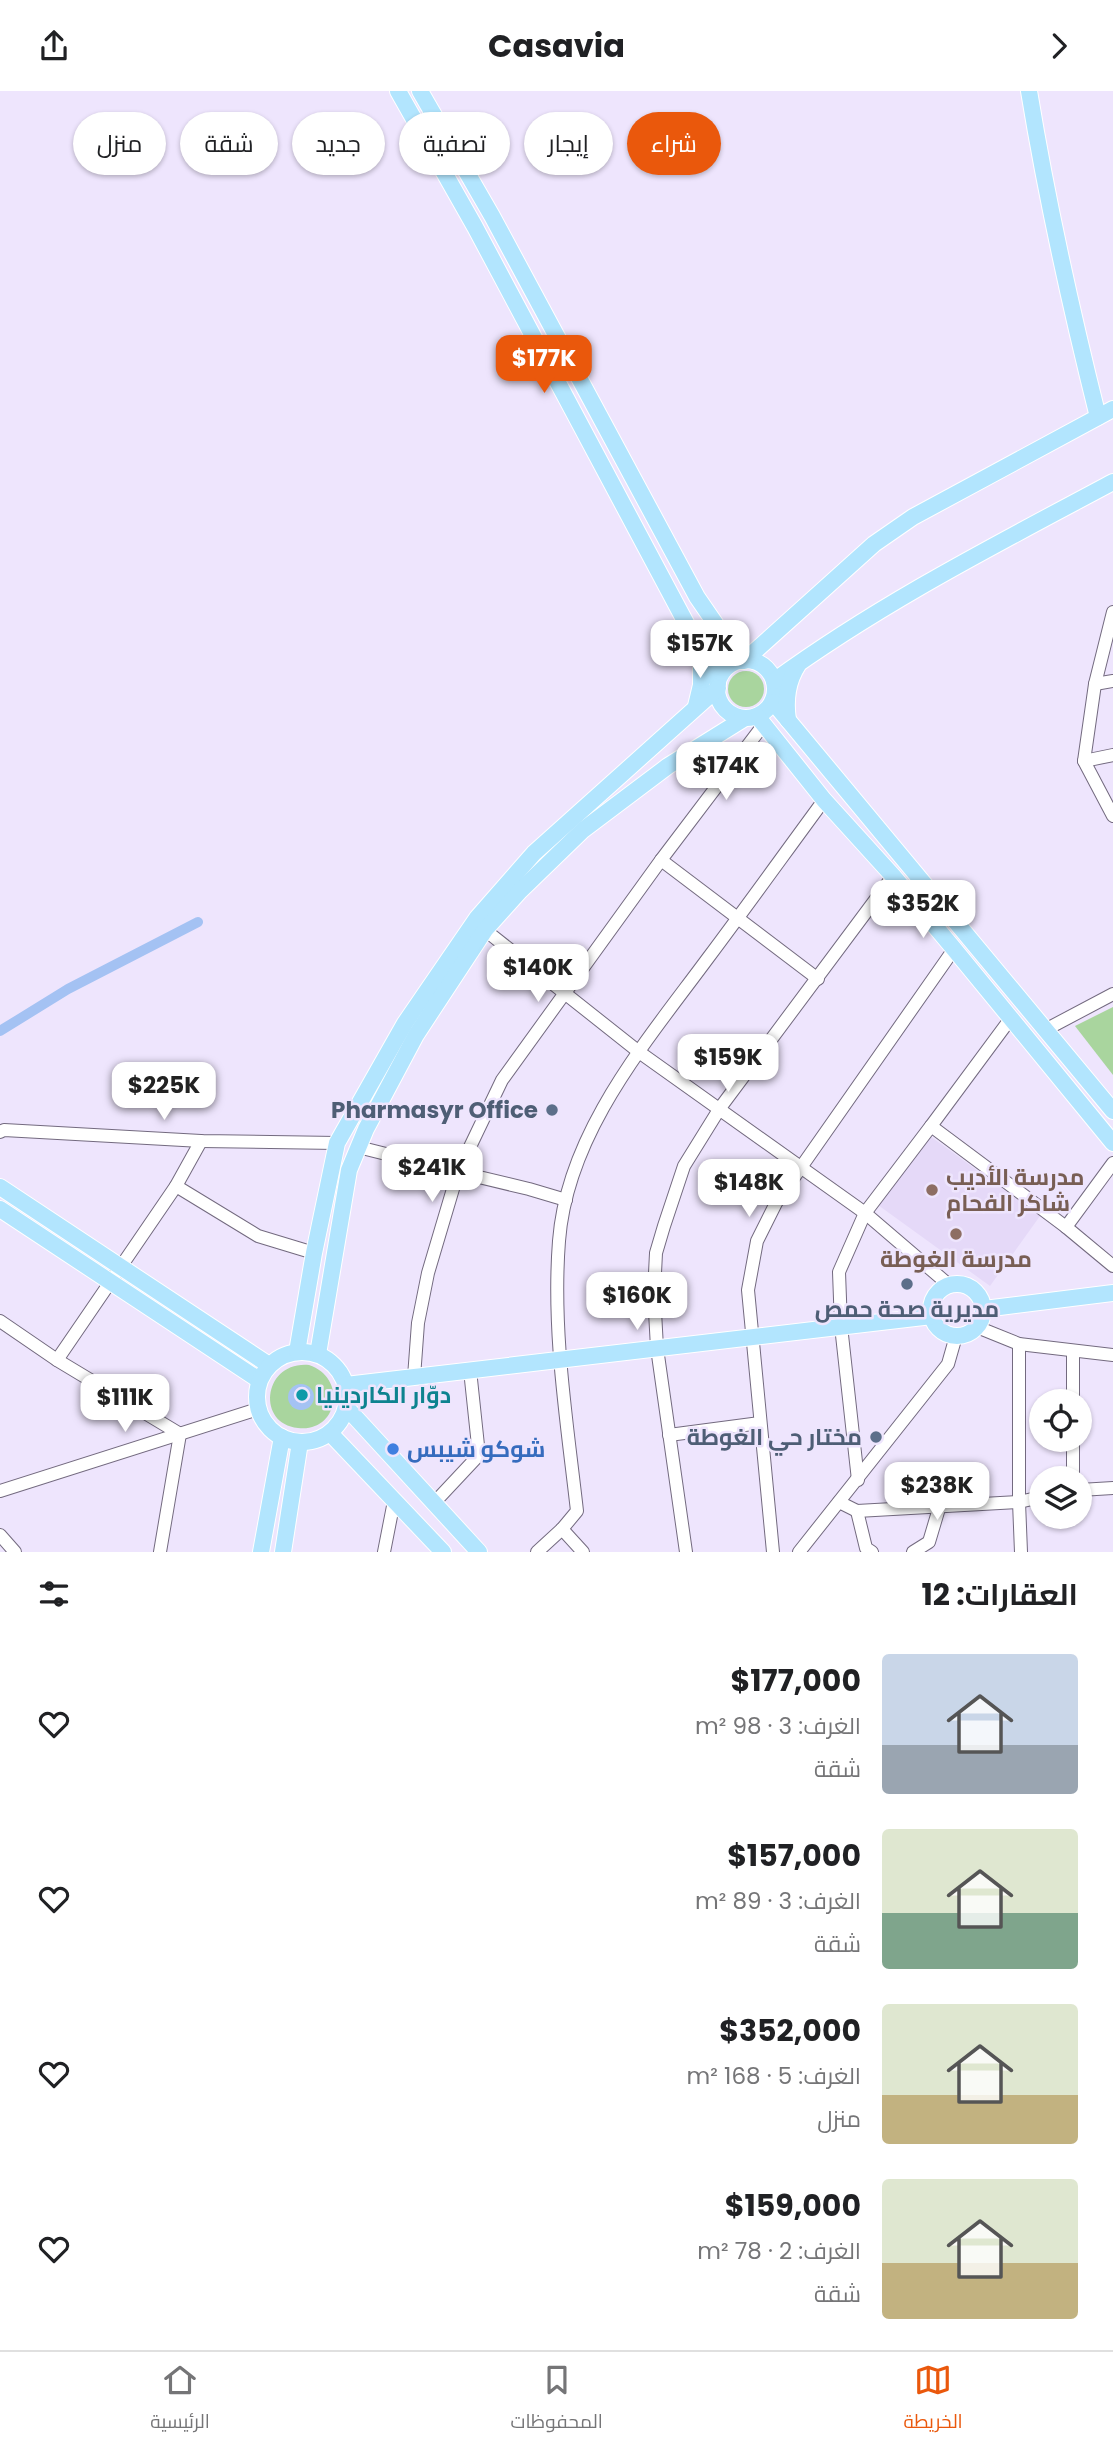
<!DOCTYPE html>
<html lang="ar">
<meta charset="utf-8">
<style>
body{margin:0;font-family:Poppins,Cairo,sans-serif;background:#f2f2f2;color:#202124;direction:rtl;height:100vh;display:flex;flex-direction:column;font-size:26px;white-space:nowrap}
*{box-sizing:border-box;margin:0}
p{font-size:23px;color:#757577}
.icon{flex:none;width:38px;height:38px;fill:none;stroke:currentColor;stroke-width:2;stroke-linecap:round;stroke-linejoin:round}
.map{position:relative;height:1461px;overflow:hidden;direction:ltr}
.drawer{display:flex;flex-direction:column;background:#fff;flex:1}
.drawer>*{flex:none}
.hud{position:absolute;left:21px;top:21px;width:700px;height:63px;direction:rtl;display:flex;gap:14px}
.controls{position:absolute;left:1029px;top:1298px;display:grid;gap:14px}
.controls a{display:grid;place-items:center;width:63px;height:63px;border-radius:50%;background:#fff;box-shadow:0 2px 5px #0004;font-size:35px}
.price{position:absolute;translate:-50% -60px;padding:0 16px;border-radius:14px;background:#fff;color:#222;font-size:23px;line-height:46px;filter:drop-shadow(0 2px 4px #0008)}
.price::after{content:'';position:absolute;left:50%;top:42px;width:21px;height:16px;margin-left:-10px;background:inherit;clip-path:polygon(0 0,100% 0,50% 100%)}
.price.on{background:#ea580c;color:#fff}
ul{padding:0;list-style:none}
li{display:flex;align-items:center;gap:21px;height:175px;padding:0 35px}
li span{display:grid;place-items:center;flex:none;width:196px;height:140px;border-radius:7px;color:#555}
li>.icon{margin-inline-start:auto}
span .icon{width:84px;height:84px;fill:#fffc;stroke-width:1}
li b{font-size:30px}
h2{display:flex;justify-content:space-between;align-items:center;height:84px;padding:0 35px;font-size:30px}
.tag{padding:0 24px;border-radius:32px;background:#fff;box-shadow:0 2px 5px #0004;font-size:24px;line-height:63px}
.tag.on{background:#ea580c;color:#fff}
header{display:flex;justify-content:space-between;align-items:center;height:91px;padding:0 35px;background:#fff;font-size:32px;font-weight:700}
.tab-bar{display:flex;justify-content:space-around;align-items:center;height:98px;border-top:2px solid #e0e0e0;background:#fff;font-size:19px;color:#757577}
.tab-bar a{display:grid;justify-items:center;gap:4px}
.tab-bar .on{color:#ea580c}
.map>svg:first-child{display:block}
.built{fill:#e5d9f8}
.green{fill:#a9d59e}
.water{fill:#a4c2f3}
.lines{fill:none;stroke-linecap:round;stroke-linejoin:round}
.canal{stroke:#a4c2f3;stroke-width:10}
.minor-casing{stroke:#736a7f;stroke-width:14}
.major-casing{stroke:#fff;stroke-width:18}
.minor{stroke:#fff;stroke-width:12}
.major{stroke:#b2e5fe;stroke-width:16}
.service-dot{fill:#5c6f8a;stroke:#eee5fd;stroke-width:2.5}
.education-dot{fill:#8d6e63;stroke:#eee5fd;stroke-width:2.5}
.culture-dot{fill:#0f9aa8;stroke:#eee5fd;stroke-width:2.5}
.shop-dot{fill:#3f7fe0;stroke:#eee5fd;stroke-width:2.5}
.labels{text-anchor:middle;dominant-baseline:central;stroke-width:5;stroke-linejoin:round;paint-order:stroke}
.service-label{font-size:23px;font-weight:bold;fill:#4e5e75;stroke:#eee5fd;text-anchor:end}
.education-label{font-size:23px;font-weight:bold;fill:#785e54;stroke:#eee5fd;text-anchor:start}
.culture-label{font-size:23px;font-weight:bold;fill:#0d838f;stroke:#eee5fd;text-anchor:start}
.shop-label{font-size:23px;font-weight:bold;fill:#366cbe;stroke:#eee5fd;text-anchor:start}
</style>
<header><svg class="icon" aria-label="forward" viewBox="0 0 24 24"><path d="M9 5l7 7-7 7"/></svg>Casavia<svg class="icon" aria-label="share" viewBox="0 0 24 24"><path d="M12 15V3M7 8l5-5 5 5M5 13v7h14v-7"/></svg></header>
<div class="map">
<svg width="1113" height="1461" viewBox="0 0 1113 1461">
<rect width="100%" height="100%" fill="#eee5fd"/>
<path class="built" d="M 930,1045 L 1040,1125 L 990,1195 L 878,1114 Z"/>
<g class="green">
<circle cx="746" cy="598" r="18"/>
<path d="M 1113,916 L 1113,984 L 1075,935 Z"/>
<path d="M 309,1274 C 348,1287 338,1342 298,1337 C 256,1333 263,1270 309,1274 Z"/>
</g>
<circle class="water" cx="301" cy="1306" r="13"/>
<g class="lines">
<path class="canal" d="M 0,940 L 68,898 L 198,831"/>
<defs>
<g id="minor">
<path d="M 1113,521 L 1095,593 L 1084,670 L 1113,725"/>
<path d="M 1095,593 L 1113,590"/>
<path d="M 1084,670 L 1113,664"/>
<path d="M 661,769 L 818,888"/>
<path d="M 485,839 L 639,961 L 865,1122 L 949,1194"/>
<path d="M 1045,939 L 1113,903"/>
<path d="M 931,1035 L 1011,927"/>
<path d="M 0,1041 L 4,1039 L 201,1050 L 337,1052"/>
<path d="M 358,1056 L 458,1081 L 502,989 L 661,769 L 764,633"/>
<path d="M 176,1095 L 258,1145 L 314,1162"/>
<path d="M 1066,1136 L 1113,1072"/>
<path d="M 0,1230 L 57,1269 L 180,1343 L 160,1461"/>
<path d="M 977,1236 L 1019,1253 L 1113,1264"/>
<path d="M 1019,1253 L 1019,1411 L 1021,1461"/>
<path d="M 1073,1260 L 1073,1311"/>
<path d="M 57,1269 L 176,1095 L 201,1050"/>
<path d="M 414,1286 L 418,1232 L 428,1182 L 458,1081 L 529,1098 L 566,1109"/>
<path d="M 669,1344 L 760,1332"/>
<path d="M 1073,1349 L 1073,1388"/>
<path d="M 858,1389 L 841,1235 L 839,1181 L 865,1122 L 931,1035 L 1066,1136 L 1113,1175"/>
<path d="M 1080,1399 L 1113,1397"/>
<path d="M 0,1400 L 258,1318"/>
<path d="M 839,1411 L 857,1420 L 1019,1411 L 1041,1406"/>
<path d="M 434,1412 L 479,1364 L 470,1279"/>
<path d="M 857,1420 L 866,1457 L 872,1461"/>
<path d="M 562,1438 L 583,1461"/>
<path d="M 0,1444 L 15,1461"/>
<path d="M 384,1461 L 394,1410"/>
<path d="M 537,1461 L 562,1438 L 577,1420 C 567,1331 552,1240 559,1150 C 567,1042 646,951 708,867 C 747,815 785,762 824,709"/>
<path d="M 686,1461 L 657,1257 L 654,1202 L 656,1162 L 664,1135 L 684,1075 L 720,1017 L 893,785"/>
<path d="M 773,1461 L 748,1199 L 757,1150 L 776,1112 L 954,858"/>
<path d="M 799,1461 L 948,1273 L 956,1245"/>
<path d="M 913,1461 L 929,1451 L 940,1414"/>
</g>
<g id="major">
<path d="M 398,0 L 475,136 L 718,592"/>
<path d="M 420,0 L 492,125 L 697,506 L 741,570"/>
<path d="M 1029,0 C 1047,110 1071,218 1098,326"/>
<circle cx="746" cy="598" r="29"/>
<path d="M 744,570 L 874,453 L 913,426 L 1113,318"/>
<path d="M 774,590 C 881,512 997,453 1113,391"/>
<path d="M 773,611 L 1113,1020"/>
<path d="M 696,615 L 701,594 L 701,563"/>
<path d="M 757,625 L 824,709 L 893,785 L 954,858 L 1113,1052"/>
<path d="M 788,629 C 785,609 787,591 798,574"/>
<path d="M 0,1096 L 269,1274"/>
<path d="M 0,1118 L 259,1289"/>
<circle cx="957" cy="1219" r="26"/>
<path d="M 984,1218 L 1113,1202"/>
<circle cx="302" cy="1306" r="45"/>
<path d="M 297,1261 L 314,1162 L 337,1052 L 405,932 L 477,827 L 534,762 L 718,597"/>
<path d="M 318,1263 L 349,1079 L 366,1038 L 416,944 L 485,839 L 520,800 L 583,739 L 668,675 L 745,627"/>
<path d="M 346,1294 L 932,1225"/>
<path d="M 346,1316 L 479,1461"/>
<path d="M 330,1342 L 443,1461"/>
<path d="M 261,1461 L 282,1346"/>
<path d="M 283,1461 L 300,1351"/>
</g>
</defs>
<use href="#minor" class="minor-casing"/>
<use href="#major" class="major-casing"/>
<use href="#minor" class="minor"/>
<use href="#major" class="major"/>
</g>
<g class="service-dot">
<circle cx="552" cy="1019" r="7"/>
<circle cx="907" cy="1193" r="7"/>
<circle cx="876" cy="1346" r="7"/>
</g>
<g class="education-dot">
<circle cx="932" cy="1099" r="7"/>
<circle cx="956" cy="1143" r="7"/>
</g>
<circle class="culture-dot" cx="302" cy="1304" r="7"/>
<circle class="shop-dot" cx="393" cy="1358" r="7"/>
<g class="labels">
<g class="service-label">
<text x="538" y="1019">Pharmasyr Office</text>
<text x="907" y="1218" text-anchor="middle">مديرية صحة حمص</text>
<text x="862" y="1346">مختار حي الغوطة</text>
</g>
<g class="education-label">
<text x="946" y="1086">مدرسة الأديب<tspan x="946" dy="26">شاكر الفحام</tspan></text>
<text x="956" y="1168" text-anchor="middle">مدرسة الغوطة</text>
</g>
<g class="culture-label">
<text x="316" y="1304">دوّار الكاردينيا</text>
</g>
<g class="shop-label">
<text x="407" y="1358">شوكو شيبس</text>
</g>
</g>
</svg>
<div class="controls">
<a><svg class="icon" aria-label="locate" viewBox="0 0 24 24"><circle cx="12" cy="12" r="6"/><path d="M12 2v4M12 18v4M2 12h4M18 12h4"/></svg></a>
<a><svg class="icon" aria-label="layers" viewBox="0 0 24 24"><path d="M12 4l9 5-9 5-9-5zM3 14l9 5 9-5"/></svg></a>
</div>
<b class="price on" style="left:544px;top:304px">$177K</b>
<b class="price" style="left:700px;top:589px">$157K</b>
<b class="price" style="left:726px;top:711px">$174K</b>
<b class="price" style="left:923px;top:849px">$352K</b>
<b class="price" style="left:538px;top:913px">$140K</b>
<b class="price" style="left:728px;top:1003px">$159K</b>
<b class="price" style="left:164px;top:1031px">$225K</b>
<b class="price" style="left:432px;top:1113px">$241K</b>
<b class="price" style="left:749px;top:1128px">$148K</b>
<b class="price" style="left:637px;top:1241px">$160K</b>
<b class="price" style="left:125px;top:1343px">$111K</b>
<b class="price" style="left:937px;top:1431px">$238K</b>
<div class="hud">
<a class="tag on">شراء</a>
<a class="tag">إيجار</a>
<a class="tag">تصفية</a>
<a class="tag">جديد</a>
<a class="tag">شقة</a>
<a class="tag">منزل</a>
</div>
</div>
<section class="drawer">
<h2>العقارات: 12<svg class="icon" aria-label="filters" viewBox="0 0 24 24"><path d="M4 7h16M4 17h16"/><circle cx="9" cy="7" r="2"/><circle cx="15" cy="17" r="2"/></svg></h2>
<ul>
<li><span style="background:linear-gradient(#c9d6e8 65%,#9aa5b1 0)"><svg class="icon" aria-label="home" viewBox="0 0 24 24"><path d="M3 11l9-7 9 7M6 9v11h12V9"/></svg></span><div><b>$177,000</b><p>الغرف: 3 · 98 m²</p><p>شقة</p></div><svg class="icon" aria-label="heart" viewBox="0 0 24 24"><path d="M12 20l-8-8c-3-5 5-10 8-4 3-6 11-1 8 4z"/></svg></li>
<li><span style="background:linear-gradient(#dfe7d0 60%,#7fa58c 0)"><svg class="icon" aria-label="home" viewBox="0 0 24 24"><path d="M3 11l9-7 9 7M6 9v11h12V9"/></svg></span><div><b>$157,000</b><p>الغرف: 3 · 89 m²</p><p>شقة</p></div><svg class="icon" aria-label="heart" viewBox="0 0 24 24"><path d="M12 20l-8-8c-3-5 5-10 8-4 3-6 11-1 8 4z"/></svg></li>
<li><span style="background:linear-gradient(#dfe7d0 65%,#c2b280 0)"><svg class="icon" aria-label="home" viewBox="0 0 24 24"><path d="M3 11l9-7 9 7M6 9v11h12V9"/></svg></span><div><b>$352,000</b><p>الغرف: 5 · 168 m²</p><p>منزل</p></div><svg class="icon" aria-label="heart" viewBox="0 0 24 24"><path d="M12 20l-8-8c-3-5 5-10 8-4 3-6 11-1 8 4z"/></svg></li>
<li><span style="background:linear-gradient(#dfe7d0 60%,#c2b280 0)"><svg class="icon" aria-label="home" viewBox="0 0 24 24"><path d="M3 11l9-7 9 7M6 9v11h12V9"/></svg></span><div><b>$159,000</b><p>الغرف: 2 · 78 m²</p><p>شقة</p></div><svg class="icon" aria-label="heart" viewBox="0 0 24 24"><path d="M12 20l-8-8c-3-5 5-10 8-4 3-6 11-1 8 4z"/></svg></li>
</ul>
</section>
<nav class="tab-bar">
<a class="on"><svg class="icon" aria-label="map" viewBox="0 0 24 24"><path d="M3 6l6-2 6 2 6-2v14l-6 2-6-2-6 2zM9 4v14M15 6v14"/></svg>الخريطة</a>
<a><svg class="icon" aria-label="saved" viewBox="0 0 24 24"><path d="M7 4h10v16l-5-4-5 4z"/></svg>المحفوظات</a>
<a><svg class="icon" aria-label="home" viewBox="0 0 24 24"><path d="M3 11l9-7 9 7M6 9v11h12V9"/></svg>الرئيسية</a>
</nav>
